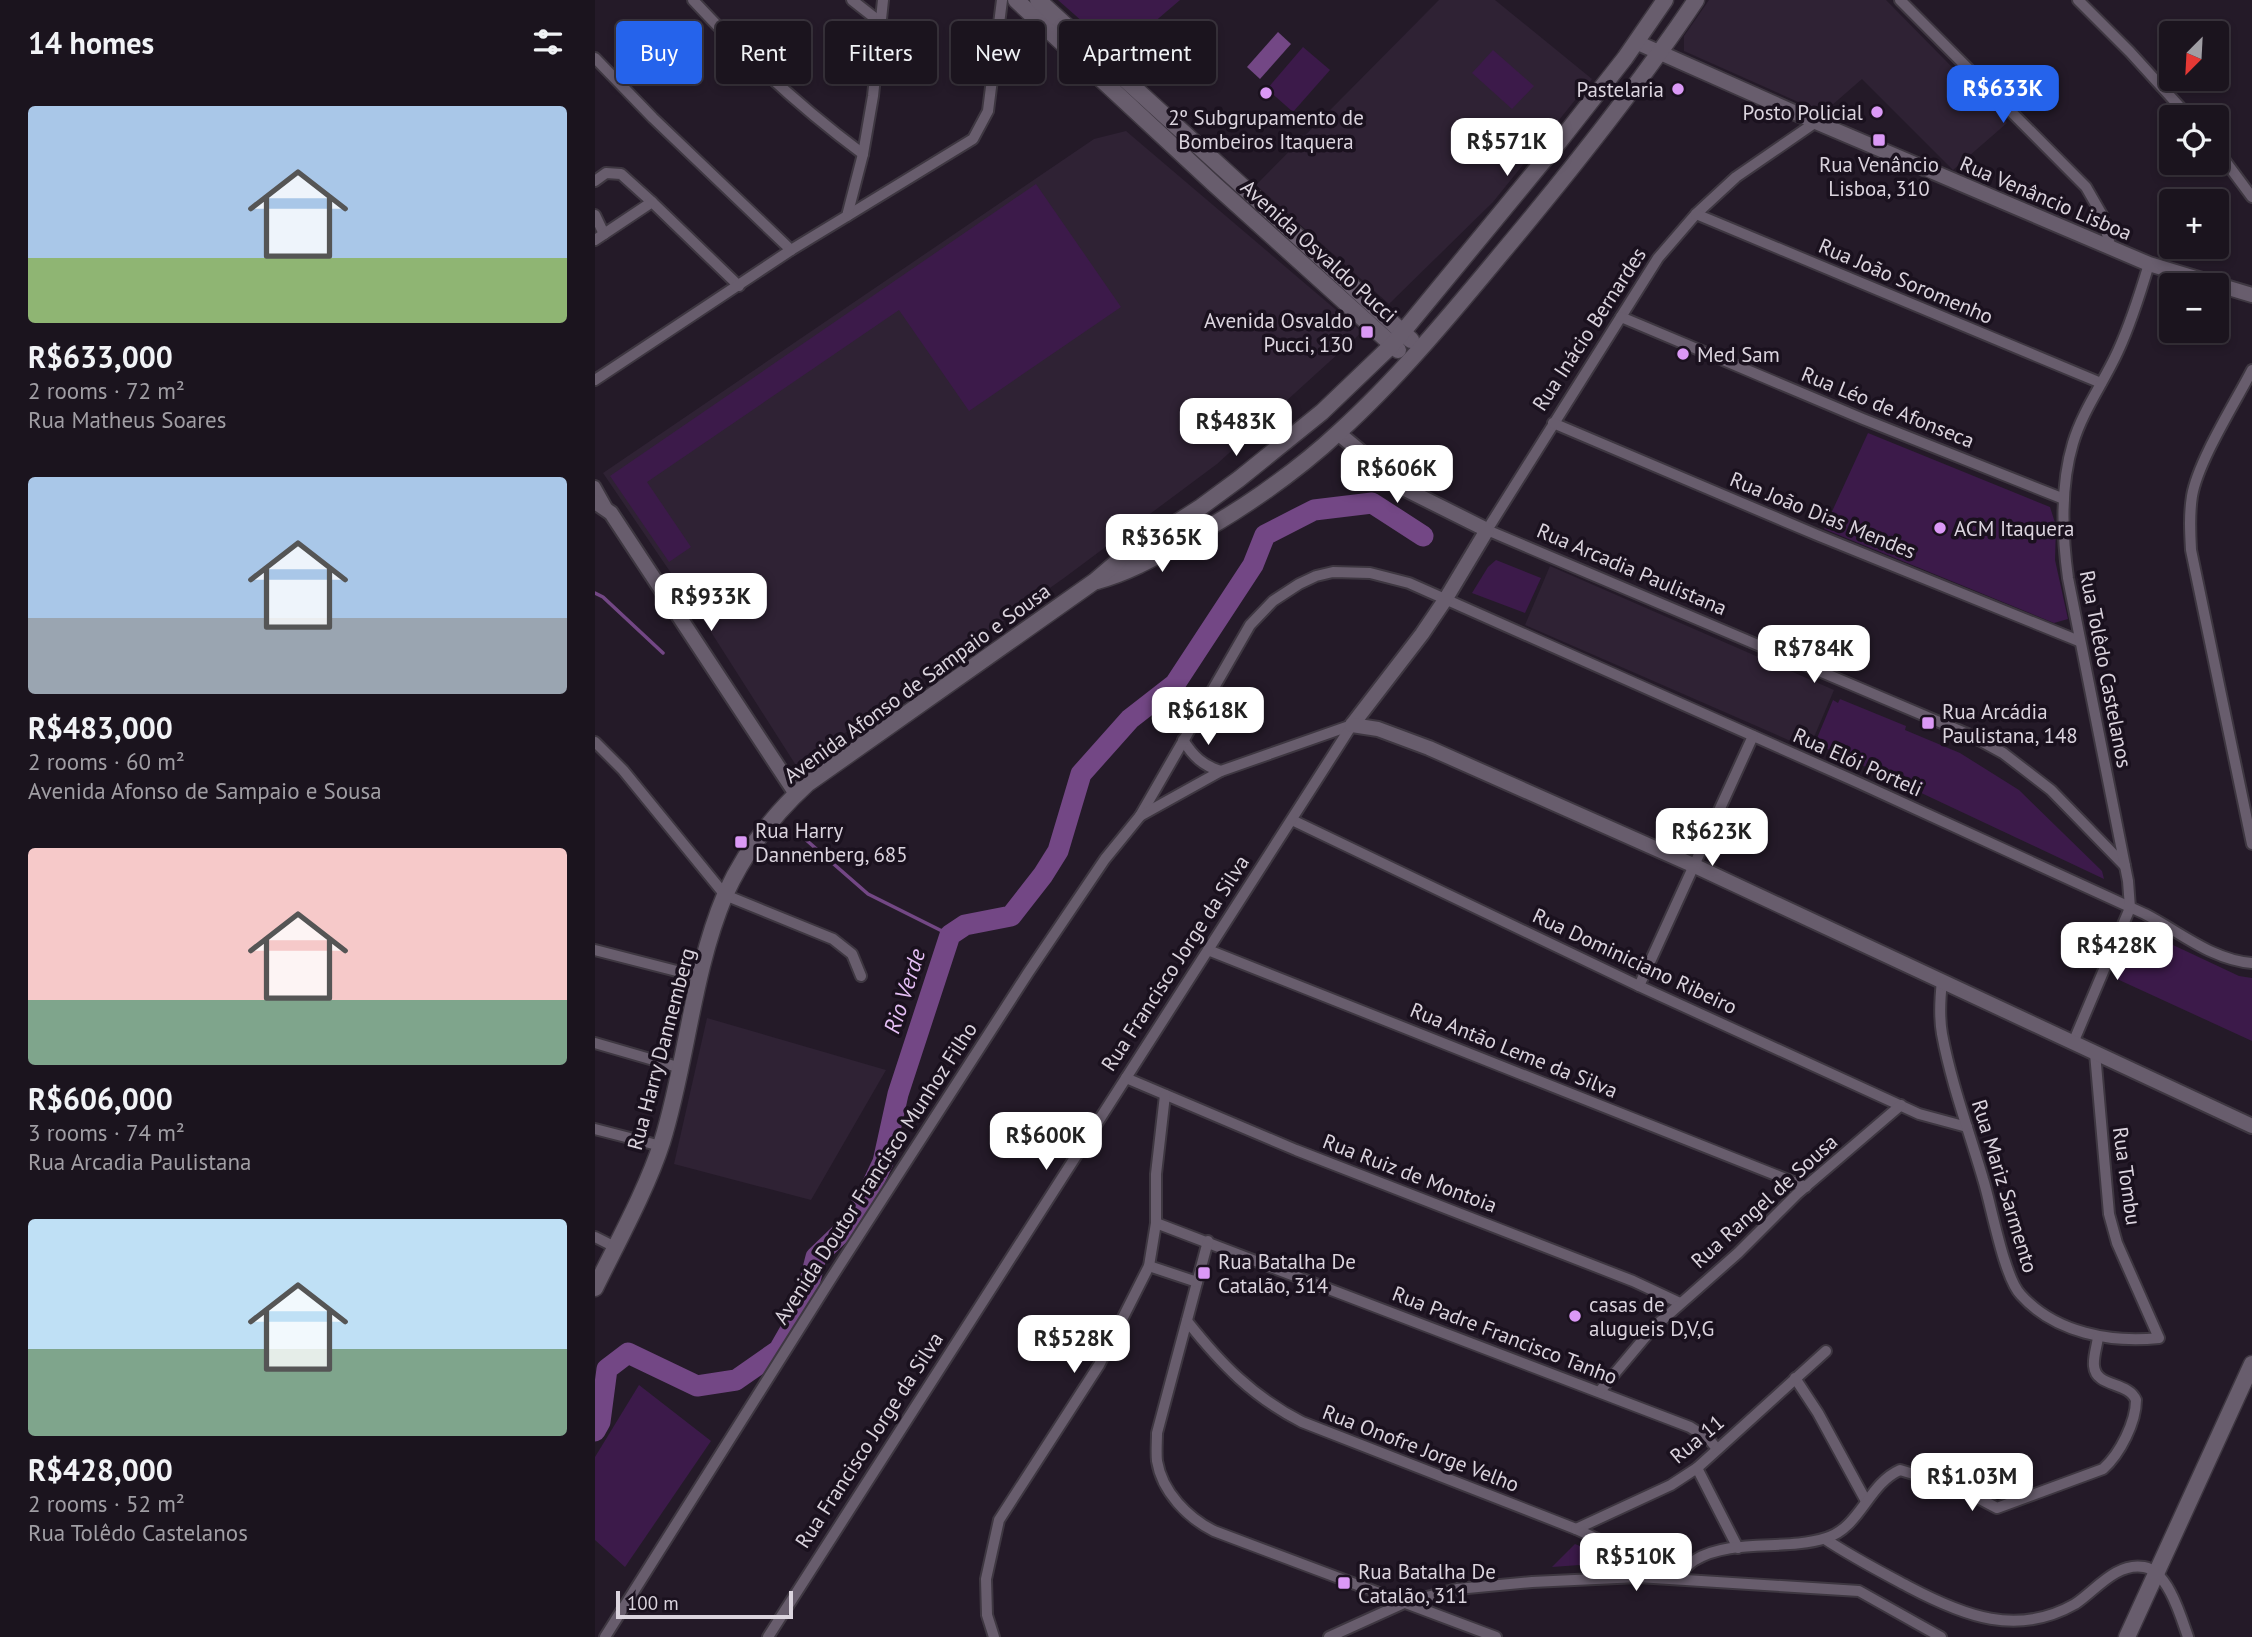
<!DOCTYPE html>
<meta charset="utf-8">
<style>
body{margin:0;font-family:"PT Sans",sans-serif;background:#241d27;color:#f1f3f6;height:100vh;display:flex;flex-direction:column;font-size:26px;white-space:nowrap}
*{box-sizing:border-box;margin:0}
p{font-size:23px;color:#a09ea4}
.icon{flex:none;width:38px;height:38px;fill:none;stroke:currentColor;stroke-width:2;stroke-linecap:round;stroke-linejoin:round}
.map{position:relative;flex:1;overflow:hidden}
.drawer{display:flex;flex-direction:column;background:#1b141e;width:595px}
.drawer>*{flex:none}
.banner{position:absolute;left:21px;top:21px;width:665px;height:63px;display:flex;gap:14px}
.needle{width:46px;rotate:204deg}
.fabs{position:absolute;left:1564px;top:21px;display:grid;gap:14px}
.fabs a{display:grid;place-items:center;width:70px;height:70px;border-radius:7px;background:#1b141e;box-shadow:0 4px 10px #0003,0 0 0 2px #39333c;font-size:35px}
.scale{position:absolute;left:21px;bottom:18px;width:177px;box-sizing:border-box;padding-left:7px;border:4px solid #dbd4de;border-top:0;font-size:19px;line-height:24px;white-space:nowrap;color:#dbd4de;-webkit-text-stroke:5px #1a111e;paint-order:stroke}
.price{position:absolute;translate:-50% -60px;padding:0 16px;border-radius:14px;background:#fff;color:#222;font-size:23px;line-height:46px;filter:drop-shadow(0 2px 4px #0008)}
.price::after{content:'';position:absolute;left:50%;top:42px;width:21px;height:16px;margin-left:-10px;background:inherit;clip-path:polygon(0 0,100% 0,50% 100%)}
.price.selected{background:#2563eb;color:#fff}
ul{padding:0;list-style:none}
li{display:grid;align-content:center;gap:14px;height:371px;padding:0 28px}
li span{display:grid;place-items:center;height:217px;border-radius:7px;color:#555}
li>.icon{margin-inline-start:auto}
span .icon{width:126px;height:126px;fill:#fffc;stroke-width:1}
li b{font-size:30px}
h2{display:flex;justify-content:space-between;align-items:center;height:84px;padding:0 28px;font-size:30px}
.pill{padding:0 24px;border-radius:7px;background:#1b141e;box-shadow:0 4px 10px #0003,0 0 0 2px #39333c;font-size:24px;line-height:63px}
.pill.selected{background:#2563eb;color:#fff}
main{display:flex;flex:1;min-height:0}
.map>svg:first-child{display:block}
.built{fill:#2f2234}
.green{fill:#3c1a4a}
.water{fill:#734785}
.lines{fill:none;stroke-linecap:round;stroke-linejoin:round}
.stream{stroke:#734785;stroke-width:3.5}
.river{stroke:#734785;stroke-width:21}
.minor-casing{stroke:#3e3741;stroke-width:14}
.tertiary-casing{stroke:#3e3741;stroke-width:18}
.secondary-casing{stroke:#3e3741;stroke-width:19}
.minor{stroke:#685d6d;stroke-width:10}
.tertiary{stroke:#685d6d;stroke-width:14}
.secondary{stroke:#685d6d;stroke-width:16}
.poi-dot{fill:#db99f6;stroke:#1a111e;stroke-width:2.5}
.labels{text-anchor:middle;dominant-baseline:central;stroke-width:7;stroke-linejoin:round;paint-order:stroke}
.poi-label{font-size:21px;fill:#dbd4de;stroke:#1a111e;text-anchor:start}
.street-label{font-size:21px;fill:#dbd4de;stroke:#1a111e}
.water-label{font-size:23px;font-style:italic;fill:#e5bff5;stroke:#1a111e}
</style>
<main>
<section class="drawer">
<h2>14 homes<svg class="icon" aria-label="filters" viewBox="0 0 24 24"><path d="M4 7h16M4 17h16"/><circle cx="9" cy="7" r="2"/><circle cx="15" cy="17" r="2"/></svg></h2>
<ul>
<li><span style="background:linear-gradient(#a9c7e8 70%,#8fb573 0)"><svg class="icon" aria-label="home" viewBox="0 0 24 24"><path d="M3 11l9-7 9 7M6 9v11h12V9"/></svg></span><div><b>R$633,000</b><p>2 rooms · 72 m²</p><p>Rua Matheus Soares</p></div></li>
<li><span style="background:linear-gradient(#a9c7e8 65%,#9aa5b1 0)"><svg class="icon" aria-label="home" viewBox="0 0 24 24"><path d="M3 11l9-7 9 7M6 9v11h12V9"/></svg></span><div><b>R$483,000</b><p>2 rooms · 60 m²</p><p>Avenida Afonso de Sampaio e Sousa</p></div></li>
<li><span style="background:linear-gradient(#f6c9c9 70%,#7fa58c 0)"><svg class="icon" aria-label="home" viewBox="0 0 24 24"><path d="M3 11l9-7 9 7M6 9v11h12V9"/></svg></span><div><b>R$606,000</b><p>3 rooms · 74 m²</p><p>Rua Arcadia Paulistana</p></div></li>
<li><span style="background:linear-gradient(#bfe0f5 60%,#7fa58c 0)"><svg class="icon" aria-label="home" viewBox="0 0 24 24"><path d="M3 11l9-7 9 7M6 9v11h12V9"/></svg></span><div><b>R$428,000</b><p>2 rooms · 52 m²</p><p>Rua Tolêdo Castelanos</p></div></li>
</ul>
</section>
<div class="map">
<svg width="1657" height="1637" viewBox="0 0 1657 1637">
<rect width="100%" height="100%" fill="#241a28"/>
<g class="built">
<path d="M 844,0 L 900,0 L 997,79 L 898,202 L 794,304 L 661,185 Z"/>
<path d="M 1114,0 L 1291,0 L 1412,123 L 1358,170 L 1267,79 L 1228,113 L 1089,51 L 1089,36 Z"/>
<path d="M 531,131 L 767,332 L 622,464 L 469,578 L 202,767 L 116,632 L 8,473 L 499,139 Z"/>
<path d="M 955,566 L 1239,690 L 1214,749 L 930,625 Z"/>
<path d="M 112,1018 L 291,1070 L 216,1200 L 79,1164 Z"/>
</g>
<g class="green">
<path d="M 463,0 L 585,0 L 523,53 Z"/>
<path d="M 708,47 L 735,70 L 698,112 L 672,89 Z"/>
<path d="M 898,50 L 939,86 L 917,109 L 877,73 Z"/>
<path d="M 441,184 L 526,307 L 374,411 L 304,310 L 52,482 L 96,547 L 74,562 L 15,476 Z"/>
<path d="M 1273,433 L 1455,507 L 1461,526 L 1460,560 L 1473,619 L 1459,623 L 1229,529 Z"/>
<path d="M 901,560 L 946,578 L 930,613 L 877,593 L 893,567 Z"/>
<path d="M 1245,699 L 1311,726 L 1310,730 L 1365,753 L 1424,790 L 1507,871 L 1509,879 L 1220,743 L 1238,700 L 1243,703 Z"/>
<path d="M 1544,929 L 1644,976 L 1657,978 L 1657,1041 L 1522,979 Z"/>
<path d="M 44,1385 L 116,1441 L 30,1567 L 0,1540 L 0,1457 Z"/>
<path d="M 980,1544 L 1026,1562 L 957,1567 Z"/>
</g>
<path class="water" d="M 683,32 L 696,44 L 665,79 L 652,67 Z"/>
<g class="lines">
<g class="stream">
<path d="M 0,593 L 8,597 L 68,653"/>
<path d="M 202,832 L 273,894 L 355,935"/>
</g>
<path class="river" d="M 0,1431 L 5,1422 L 12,1369 L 33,1353 L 102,1386 L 141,1380 L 184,1350 L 208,1308 L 221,1257 L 247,1232 L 270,1200 L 288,1162 L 303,1094 L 355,935 L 370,925 L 416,916 L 448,875 L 463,851 L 486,774 L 535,719 L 580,684 L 658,565 L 670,535 L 719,510 L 777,503 L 828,536"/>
<defs>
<g id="minor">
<path d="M 98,0 C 150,56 207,109 268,154"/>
<path d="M 257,0 L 285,22"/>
<path d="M 1305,0 L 1491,187 L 1507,215 L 1516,249"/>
<path d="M 1483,0 L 1535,52 L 1594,117"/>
<path d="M 0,58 L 58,118 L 196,250"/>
<path d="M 1221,122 L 1141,177 L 1101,214 L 1063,258 L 892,530 L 1375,735 L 1408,753 L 1456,790 L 1530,866"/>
<path d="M 1622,150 L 1657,197"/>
<path d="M 0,181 L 11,173 L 26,174 L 57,202"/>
<path d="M 1101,214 L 1506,383"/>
<path d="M 0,215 L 9,234"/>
<path d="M 252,216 L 378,139 L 393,111 L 407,0"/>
<path d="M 0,240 L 57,202 L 144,286"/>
<path d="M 1026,317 L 1268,419 L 1469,499"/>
<path d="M 1657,370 C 1640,403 1603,461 1597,496 C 1594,515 1595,532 1596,550 L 1657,844"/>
<path d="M 0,380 L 196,250 L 252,216 L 268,154 L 278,96 L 288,0"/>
<path d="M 958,423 L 1222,535 L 1484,641"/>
<path d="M 0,486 L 14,511"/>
<path d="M 588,740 C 598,756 608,766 626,771"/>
<path d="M 0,742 L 28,770 L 130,895 L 238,939 L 257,954 L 266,976"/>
<path d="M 545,816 L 655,625 L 678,601 L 704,584 L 721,576 L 738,572 L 775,573 L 814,583 L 1262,782 L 1550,914 C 1585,932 1617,960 1657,963"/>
<path d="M 697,820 L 1044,986 L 1324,1114 L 1372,1127"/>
<path d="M 0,950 L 105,977"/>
<path d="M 613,950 L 1211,1187"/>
<path d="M 1347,981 C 1345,999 1344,1017 1347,1034 C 1356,1083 1374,1131 1388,1179 C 1396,1204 1409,1278 1426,1295 C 1460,1333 1516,1343 1564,1338 L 1522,1243 L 1514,1214 L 1500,1053"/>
<path d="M 1044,986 L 1158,736"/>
<path d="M 0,1043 L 86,1068"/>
<path d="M 1478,1043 L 1535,908 L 1533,881 L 1473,578 C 1467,534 1465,486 1478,443 C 1488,410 1509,382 1523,351 C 1536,323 1545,294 1554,264"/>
<path d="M 531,1078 L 701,1150 L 1038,1281 L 1085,1303"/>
<path d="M 0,1129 L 66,1146"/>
<path d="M 561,1223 L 1095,1427 L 1114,1439 L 1122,1449"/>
<path d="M 0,1237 L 20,1247"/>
<path d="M 613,1241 L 562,1433 C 562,1442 561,1452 562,1461 C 567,1492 593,1518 619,1531 L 901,1637"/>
<path d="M 554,1266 L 602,1282"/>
<path d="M 592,1321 C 626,1364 658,1397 707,1422 L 981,1529 L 1043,1558 L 1069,1578"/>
<path d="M 1200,1378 L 1223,1413 L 1271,1501"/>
<path d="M 1005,1391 L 1057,1329 L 1143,1253 L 1202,1194 L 1306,1105"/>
<path d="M 1102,1468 L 1143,1548"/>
<path d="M 981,1529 L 1076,1485 L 1102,1468 L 1231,1351"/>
<path d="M 1230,1539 C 1257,1557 1286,1572 1314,1587 C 1369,1616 1422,1637 1480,1604 C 1500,1591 1521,1562 1549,1567 C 1573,1571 1586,1617 1593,1637"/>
<path d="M 1081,1578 C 1087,1572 1093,1564 1100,1560 C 1136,1538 1191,1551 1231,1538 C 1265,1528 1273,1484 1305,1470 L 1362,1487 L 1402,1508 L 1508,1469 C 1525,1454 1541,1422 1541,1400 C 1533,1381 1501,1388 1499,1366 C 1498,1357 1502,1346 1503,1337"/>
<path d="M 10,1637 L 237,1277 L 433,973 L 510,859 L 545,816 L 626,771 L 757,725"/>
<path d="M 173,1637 L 757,725"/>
<path d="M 399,1637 L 392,1615 L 391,1579 L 404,1520 L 504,1365 L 554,1266 L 561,1223 L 561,1174 L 570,1095"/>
<path d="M 734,1637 L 809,1603 L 862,1589 L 937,1582 L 1043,1577 L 1264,1591 L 1346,1637"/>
</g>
<g id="tertiary">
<path d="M 1041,42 L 1221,122 L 1554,264 L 1657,295"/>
<path d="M 743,433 L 812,490 L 892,530 L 850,600 L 827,634 L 757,725"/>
<path d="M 0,502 L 16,513 L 201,794"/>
<path d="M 757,725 L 783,729 L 834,748 L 1100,866 L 1657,1126"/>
</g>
<g id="secondary">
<path d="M 421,0 L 619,184 L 803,350"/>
<path d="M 443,0 L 816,340"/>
<path d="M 502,581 C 532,573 557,559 584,544 C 639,515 698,475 744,432 C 809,373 865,303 921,236 C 984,160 1046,82 1101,0"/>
<path d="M 0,1288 C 22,1243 52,1189 67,1142 C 92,1062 97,973 130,895 C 149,853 178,815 212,784 L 500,581 L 528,557 L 606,507 L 644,479 L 727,412 L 797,345 L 964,142 L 1030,58 L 1070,0"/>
<path d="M 1532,1637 L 1657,1364"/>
</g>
</defs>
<use href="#minor" class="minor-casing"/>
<use href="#tertiary" class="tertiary-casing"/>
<use href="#secondary" class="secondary-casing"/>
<use href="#minor" class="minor"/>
<use href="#tertiary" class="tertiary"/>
<use href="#secondary" class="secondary"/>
</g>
<g class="poi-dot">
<circle cx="1083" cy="89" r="7"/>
<circle cx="671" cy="93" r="7"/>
<circle cx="1282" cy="112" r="7"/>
<rect x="1277" y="133" width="14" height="14" rx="3.5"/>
<rect x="765" y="325" width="14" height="14" rx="3.5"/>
<circle cx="1088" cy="354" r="7"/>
<circle cx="1345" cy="528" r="7"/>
<rect x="1326" y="716" width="14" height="14" rx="3.5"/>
<rect x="139" y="835" width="14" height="14" rx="3.5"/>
<rect x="602" y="1266" width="14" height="14" rx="3.5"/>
<circle cx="980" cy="1316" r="7"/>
<rect x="742" y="1576" width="14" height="14" rx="3.5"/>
</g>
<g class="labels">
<g class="poi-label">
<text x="1069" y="89" text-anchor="end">Pastelaria</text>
<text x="1268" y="112" text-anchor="end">Posto Policial</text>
<text x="671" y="117" text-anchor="middle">2º Subgrupamento de<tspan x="671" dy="24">Bombeiros Itaquera</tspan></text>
<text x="1284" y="164" text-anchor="middle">Rua Venâncio<tspan x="1284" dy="24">Lisboa, 310</tspan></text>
<text x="758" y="320" text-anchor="end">Avenida Osvaldo<tspan x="758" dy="24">Pucci, 130</tspan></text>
<text x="1102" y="354">Med Sam</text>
<text x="1359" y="528">ACM Itaquera</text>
<text x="1347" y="711">Rua Arcádia<tspan x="1347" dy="24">Paulistana, 148</tspan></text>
<text x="160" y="830">Rua Harry<tspan x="160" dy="24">Dannenberg, 685</tspan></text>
<text x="623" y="1261">Rua Batalha De<tspan x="623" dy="24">Catalão, 314</tspan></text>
<text x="994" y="1304">casas de<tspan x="994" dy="24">alugueis D,V,G</tspan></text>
<text x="763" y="1571">Rua Batalha De<tspan x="763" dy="24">Catalão, 311</tspan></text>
</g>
<g class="street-label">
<text transform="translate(1451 198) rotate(23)">Rua Venâncio Lisboa</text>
<text transform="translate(724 251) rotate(42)">Avenida Osvaldo Pucci</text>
<text transform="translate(1311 281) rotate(23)">Rua João Soromenho</text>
<text transform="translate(994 329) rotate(-57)">Rua Inácio Bernardes</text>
<text transform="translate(1293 407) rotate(22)">Rua Léo de Afonseca</text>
<text transform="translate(1228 515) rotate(22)">Rua João Dias Mendes</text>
<text transform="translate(1037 569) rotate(23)">Rua Arcadia Paulistana</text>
<text transform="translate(1511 669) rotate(79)">Rua Tolêdo Castelanos</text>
<text transform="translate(322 683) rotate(-36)">Avenida Afonso de Sampaio e Sousa</text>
<text transform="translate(1263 762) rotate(24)">Rua Elói Porteli</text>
<text transform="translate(1040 961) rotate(25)">Rua Dominiciano Ribeiro</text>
<text transform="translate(580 963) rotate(-57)">Rua Francisco Jorge da Silva</text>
<text transform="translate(66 1049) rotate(-75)">Rua Harry Dannemberg</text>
<text transform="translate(919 1050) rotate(22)">Rua Antão Leme da Silva</text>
<text transform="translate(280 1173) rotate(-57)">Avenida Doutor Francisco Munhoz Filho</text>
<text transform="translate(815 1173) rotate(21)">Rua Ruiz de Montoia</text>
<text transform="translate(1532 1176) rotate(82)">Rua Tombu</text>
<text transform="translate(1410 1186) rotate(73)">Rua Mariz Sarmento</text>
<text transform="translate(1169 1201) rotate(-42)">Rua Rangel de Sousa</text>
<text transform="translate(910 1335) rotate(21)">Rua Padre Francisco Tanho</text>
<text transform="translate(1102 1439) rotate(-40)">Rua 11</text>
<text transform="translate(274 1440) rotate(-57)">Rua Francisco Jorge da Silva</text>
<text transform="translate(826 1448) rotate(21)">Rua Onofre Jorge Velho</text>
</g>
<g class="water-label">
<text transform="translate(309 991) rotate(-72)">Rio Verde</text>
</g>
</g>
</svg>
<div class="fabs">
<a><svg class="needle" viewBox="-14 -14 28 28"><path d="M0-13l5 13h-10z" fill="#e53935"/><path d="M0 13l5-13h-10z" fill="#a09ea4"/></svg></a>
<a><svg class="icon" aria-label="locate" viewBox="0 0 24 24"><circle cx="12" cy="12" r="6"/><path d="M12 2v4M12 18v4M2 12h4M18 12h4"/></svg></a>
<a>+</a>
<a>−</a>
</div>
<div class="scale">100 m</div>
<b class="price selected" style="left:1408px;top:125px">R$633K</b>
<b class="price" style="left:912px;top:178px">R$571K</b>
<b class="price" style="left:641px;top:458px">R$483K</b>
<b class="price" style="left:802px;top:505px">R$606K</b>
<b class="price" style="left:567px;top:574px">R$365K</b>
<b class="price" style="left:116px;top:633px">R$933K</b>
<b class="price" style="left:1219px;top:685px">R$784K</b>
<b class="price" style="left:613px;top:747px">R$618K</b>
<b class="price" style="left:1117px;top:868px">R$623K</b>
<b class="price" style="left:1522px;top:982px">R$428K</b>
<b class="price" style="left:451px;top:1172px">R$600K</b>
<b class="price" style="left:479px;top:1375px">R$528K</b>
<b class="price" style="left:1377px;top:1513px">R$1.03M</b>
<b class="price" style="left:1041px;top:1593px">R$510K</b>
<div class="banner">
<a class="pill selected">Buy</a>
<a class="pill">Rent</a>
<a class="pill">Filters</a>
<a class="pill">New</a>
<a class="pill">Apartment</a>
</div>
</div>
</main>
